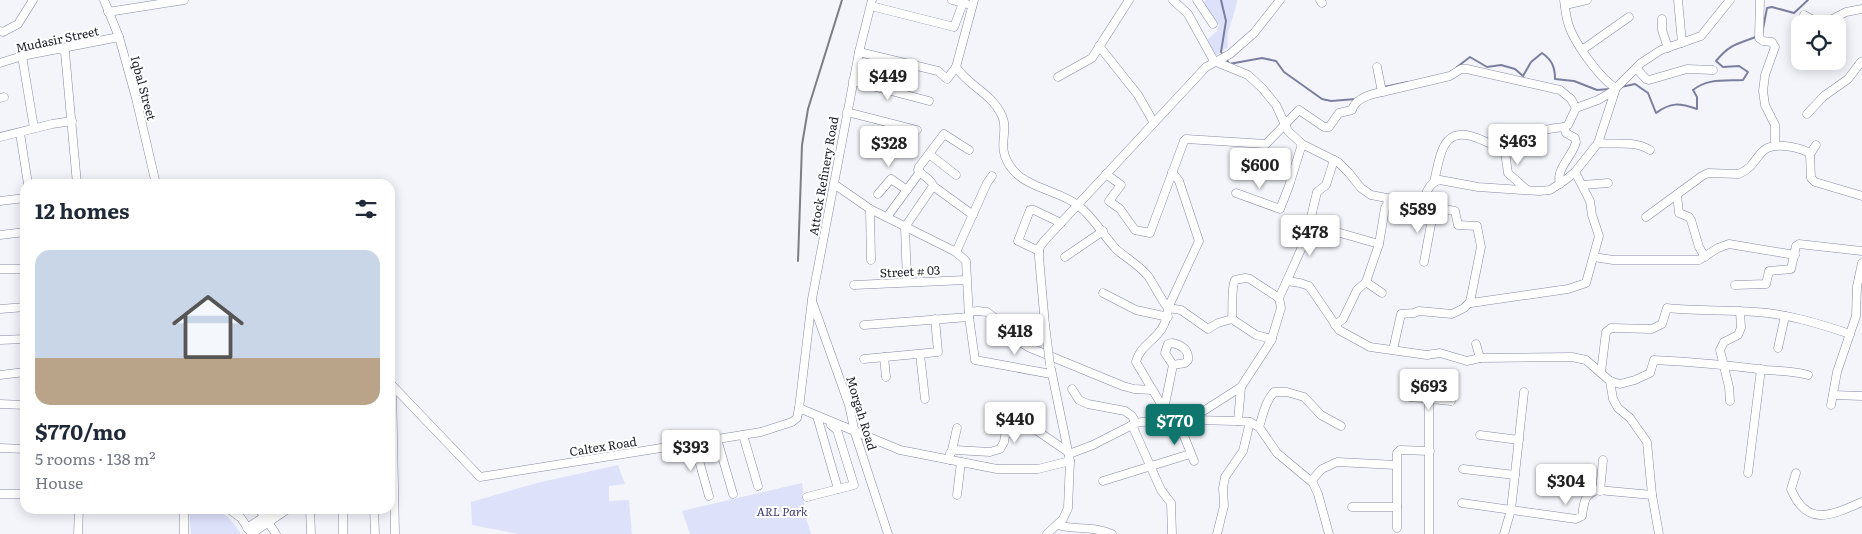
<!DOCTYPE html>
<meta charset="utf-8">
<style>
body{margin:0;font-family:Literata,serif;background:#f2f2f3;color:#1f2937;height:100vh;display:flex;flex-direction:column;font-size:19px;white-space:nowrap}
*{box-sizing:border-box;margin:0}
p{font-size:16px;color:#747a83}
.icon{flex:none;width:28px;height:28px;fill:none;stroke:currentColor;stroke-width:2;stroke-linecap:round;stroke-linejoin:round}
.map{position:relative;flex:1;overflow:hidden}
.sheet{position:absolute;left:20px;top:179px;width:375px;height:335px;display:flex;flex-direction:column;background:#fff;border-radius:15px;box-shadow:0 2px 12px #0003}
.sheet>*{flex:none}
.controls{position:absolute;left:1791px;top:15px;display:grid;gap:10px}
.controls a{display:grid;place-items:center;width:55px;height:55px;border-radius:10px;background:#fff;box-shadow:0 2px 12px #0003;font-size:25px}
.price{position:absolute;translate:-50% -42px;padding:0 11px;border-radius:5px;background:#fff;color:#222;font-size:16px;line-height:32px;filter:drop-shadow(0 1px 2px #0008)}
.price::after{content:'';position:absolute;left:50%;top:30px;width:15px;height:11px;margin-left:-8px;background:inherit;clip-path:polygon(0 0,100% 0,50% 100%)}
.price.on{background:#0f766e;color:#fff}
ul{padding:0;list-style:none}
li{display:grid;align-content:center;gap:10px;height:265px;padding:0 15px}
li span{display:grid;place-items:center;height:155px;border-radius:15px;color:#555}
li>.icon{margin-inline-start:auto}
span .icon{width:90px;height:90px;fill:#fffc;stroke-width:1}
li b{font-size:21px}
h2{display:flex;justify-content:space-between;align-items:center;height:60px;padding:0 15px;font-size:21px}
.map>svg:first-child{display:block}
.green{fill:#dde1fa}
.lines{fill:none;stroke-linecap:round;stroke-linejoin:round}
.stream{stroke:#7a7f9f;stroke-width:2}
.minor-casing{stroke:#868aa5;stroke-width:9}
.minor{stroke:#fff;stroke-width:8}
.rail{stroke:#7c7e86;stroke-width:2}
.minor-bridge-casing{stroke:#868aa5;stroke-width:9;stroke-linecap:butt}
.minor-bridge{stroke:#fff;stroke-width:8}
.labels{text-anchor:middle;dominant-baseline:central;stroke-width:4;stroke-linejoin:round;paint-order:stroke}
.street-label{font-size:12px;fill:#1c1e28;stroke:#fff}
.park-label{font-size:12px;font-style:italic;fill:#3d4076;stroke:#fff}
</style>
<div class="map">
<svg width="1862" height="534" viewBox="0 0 1862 534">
<rect width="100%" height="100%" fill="#f4f5fb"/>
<g class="green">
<path d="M 1206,0 L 1237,0 C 1235,16 1225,31 1228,47 L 1215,56 L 1206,41 L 1217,31 L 1219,25 L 1202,4 Z"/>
<path d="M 618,465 L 625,484 L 609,486 L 609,501 L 629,500 L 632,534 L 519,534 L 472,525 L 471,502 L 537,483 Z"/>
<path d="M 802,483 L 806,518 L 811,534 L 690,534 L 682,511 Z"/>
<path d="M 189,509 C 197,509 207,507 214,509 C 224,511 236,525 241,534 L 191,534 Z"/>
</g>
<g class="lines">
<g class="stream">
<path d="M 1221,0 L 1226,21 L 1221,52 L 1224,56"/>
<path d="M 1762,34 L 1767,8 L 1772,7 L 1794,13 L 1808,0"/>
<path d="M 1227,60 L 1229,64 L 1262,58 L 1276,61 L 1284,72 L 1322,99 L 1331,101 L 1356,99"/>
<path d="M 1457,67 L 1470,57 L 1487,67 L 1501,65 L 1515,69 L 1523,76 L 1531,62 L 1542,53 C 1552,60 1555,67 1555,79 L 1574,81 L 1597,90 L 1610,89"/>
<path d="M 1384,87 L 1408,82"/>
<path d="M 1621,87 L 1635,84 L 1648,93 L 1656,113 C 1671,102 1679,103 1697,109 L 1697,97 L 1693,90 C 1708,78 1725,81 1743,80 L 1748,72 L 1739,66 L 1723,67 L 1716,61 C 1730,44 1737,44 1756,37"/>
</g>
<defs>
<g id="minor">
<path d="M 104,0 L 119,37 L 136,98 L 156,184"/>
<path d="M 952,0 L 967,4"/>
<path d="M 974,0 L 956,67 C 968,86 992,93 1002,116 C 1010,133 994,147 1013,170 C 1029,189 1061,191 1079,206 C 1094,218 1103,235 1116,249 C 1126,258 1139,265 1148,276 C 1155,286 1160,298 1168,308 C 1166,340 1141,340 1136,362 L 1167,414"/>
<path d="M 1173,0 L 1188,14 L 1214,61 L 1248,75 L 1263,89 L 1276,105 L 1288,131 L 1302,144 L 1338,162 L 1349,173 L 1361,188 L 1371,195 L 1455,211 L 1458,225 L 1477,226 L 1481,247 L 1470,302 L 1471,303 L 1568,289 L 1586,283 L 1599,236 L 1592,215 L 1590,201 L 1575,172"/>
<path d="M 1197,0 L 1213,24"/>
<path d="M 1320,0 L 1322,3"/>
<path d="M 1564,0 C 1565,8 1566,16 1568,23 C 1573,41 1600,79 1616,88"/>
<path d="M 1678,0 L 1682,43"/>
<path d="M 1760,0 L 1759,38 L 1763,41 L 1772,42 L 1775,47 L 1765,75 L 1763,91 L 1765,105 L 1775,125 L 1775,145"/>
<path d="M 1565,5 L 1587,0"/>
<path d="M 871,6 L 954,27 L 963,3"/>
<path d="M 108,12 L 184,0"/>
<path d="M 1804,15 L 1820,24"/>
<path d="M 1662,19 L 1662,30 L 1668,48"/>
<path d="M 1823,24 L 1846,12 L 1862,9"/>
<path d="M 0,31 L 3,32 L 18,24 L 33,0"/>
<path d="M 1099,46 L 1138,95 L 1154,123"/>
<path d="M 61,49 L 65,52 L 77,184"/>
<path d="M 1582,50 L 1629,17"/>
<path d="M 859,52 L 938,71 L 947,79 L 956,67"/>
<path d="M 22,56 L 34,128"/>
<path d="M 0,63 L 22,56 L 119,37"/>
<path d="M 1636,68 L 1646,79 L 1649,80 L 1687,69 L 1713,70"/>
<path d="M 1058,77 L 1092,58 L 1129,0"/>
<path d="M 853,81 L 929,101"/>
<path d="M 1382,92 L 1450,76 L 1461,69 L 1467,69 L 1560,90 L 1571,99 L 1576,108"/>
<path d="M 0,98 L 4,97"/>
<path d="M 847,112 L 917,130"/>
<path d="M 1807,114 L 1824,96 L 1848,79 L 1861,62"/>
<path d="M 20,133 L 28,184"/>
<path d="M 0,137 L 52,124 L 72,121"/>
<path d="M 1598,143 C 1616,145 1634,140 1650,150"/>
<path d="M 1504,145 L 1508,173 L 1527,190"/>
<path d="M 929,154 L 956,175"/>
<path d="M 1810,154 L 1816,145"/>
<path d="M 1334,160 L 1326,185 L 1317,192 L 1310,221 L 1312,225 L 1319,227 L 1379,244"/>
<path d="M 1172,172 L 1179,181 L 1199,241 L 1168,308 L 1181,310 L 1208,329 L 1218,323 L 1232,319 L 1256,335 L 1272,339"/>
<path d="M 1106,174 L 1121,185 L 1109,201 L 1120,209 L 1135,230 L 1150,233 L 1184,141 L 1186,139 L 1266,144 L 1299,110 L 1324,127 L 1329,127 L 1339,113 L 1352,110 C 1355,99 1371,94 1382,92 L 1377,67"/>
<path d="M 1434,182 C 1441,152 1443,122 1482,140 C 1488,143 1497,147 1504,145 C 1509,143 1514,140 1518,138 C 1532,133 1549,128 1564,127 L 1568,125 L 1576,108 L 1598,100 L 1615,90"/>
<path d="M 834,184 L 870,209 L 956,252 L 966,261 L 969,317 L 975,360 L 1051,374"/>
<path d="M 1560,184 C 1555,169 1573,156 1576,142 L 1575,138 L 1566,133 L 1564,127"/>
<path d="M 1583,185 L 1608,183"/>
<path d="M 933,186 L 973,215"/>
<path d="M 1236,193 L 1280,209 L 1289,186 L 1302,144"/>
<path d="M 878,194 L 891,179 L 907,190"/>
<path d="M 1677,195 L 1679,213 L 1689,217 L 1691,220 L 1699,247 L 1705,257"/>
<path d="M 0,201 L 25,198"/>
<path d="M 1422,204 C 1426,194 1428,183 1440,180 L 1478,187 L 1539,191 L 1550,190 L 1564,181 L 1575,172 L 1598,143 L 1616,88 L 1641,63 L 1661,50 L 1701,36 L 1730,0"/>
<path d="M 870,209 L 871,260"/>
<path d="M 887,217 L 920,172"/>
<path d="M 1646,217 L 1702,176 L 1708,173 L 1739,174 C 1764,163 1753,140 1792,147 C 1799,149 1805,149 1810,154 L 1811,178 L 1815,182 L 1862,196"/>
<path d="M 0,235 L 25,232"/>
<path d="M 1039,251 L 1018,241 L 1030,210 L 1034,210 L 1061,223"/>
<path d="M 956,252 L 987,183 L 992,176"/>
<path d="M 1065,257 L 1103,231"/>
<path d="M 1594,257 L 1613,260 L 1699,260 L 1718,248 L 1729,244 L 1795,255"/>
<path d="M 1424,262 L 1434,208"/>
<path d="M 0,269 L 25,269"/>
<path d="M 1287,281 L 1300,283 L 1309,286 L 1339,330 L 1370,347 L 1427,355 L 1440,353 L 1467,361 L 1480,358"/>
<path d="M 907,282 L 905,227 L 933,186 C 932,179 922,176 918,170 L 919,167 L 944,134 L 969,150"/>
<path d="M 1366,282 L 1382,293"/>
<path d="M 854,285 L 966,280"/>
<path d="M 1735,285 L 1766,284 L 1769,271 L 1791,269 L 1796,246 L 1799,244 L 1862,251"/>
<path d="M 1103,293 L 1136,310 L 1168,317"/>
<path d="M 812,301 L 849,405 L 855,433 L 888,534"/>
<path d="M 0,309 L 25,307"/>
<path d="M 969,312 L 978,311 L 987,312 L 995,318 L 1017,340 L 1028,347 L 1123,386 L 1134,389 L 1152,390"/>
<path d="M 1232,319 C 1233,308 1231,287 1235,280 L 1245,278 L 1250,279 L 1279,298"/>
<path d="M 864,325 L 969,317"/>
<path d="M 1045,325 L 1039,257 L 1039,248 L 1045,240 L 1206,67 L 1230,54 L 1254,33 L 1280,0"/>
<path d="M 1335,325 L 1343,319 L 1357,290 L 1366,282 L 1379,244 L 1385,208 L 1390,199"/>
<path d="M 0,340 L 25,339"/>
<path d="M 1476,344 L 1480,358 L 1572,357 L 1586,360 L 1610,381 L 1620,384 L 1635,380 L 1650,373 L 1654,360 C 1691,362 1728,365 1766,370 C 1780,371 1794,371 1808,375"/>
<path d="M 1778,348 L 1785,316"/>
<path d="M 1393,350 L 1401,314 L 1414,313 L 1419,311 L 1452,314 L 1464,308 L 1470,302"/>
<path d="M 920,354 L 925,399"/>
<path d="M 884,357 L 886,377"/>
<path d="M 864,359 L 938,352 L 935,319"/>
<path d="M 1601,372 L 1606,332 L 1611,328 L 1652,329 L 1662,324 L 1667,308 C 1696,311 1726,310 1756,312 C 1788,314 1820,324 1850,334"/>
<path d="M 0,375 L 25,372"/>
<path d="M 1610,381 L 1613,399 L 1618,408 L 1630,418 L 1647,442 L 1652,495 L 1659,534"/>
<path d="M 390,383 L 480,477 L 761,432 L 792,422 L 797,418 L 799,408 L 812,299 L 859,52 L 872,0"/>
<path d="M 392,386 L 395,534"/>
<path d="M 1072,389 L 1079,400 L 1088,404 L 1125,411 L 1132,416 L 1136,423"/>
<path d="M 1833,395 L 1862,396"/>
<path d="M 1410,397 L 1451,401"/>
<path d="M 1730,401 L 1729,387 L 1720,350 L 1724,342 L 1738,335 L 1741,328 L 1740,311"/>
<path d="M 0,404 L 25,405"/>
<path d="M 1831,405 L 1837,372 L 1856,316 L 1857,286 L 1862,263"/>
<path d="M 799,408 L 900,450 L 997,469 L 1038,469 L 1070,461"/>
<path d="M 1164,409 L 1173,365 L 1185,363 L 1188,360 C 1189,349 1181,345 1172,343 L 1168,344 L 1165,353 L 1173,365"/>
<path d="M 1163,414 L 1196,412 L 1205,410 L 1241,387 L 1271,341 L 1281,308 L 1279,298 L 1312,225"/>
<path d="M 817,416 L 838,489"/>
<path d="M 1178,421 L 1194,461"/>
<path d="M 1238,421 L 1241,387"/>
<path d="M 1132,425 L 1161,490 L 1171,503 L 1172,534"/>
<path d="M 1259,427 C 1263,415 1265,402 1274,392 L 1287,392 L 1304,397 L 1321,415 L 1341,426"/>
<path d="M 743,435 L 758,486"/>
<path d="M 1480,435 L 1519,440"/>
<path d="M 717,439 L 733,494"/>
<path d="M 694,443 L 709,496"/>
<path d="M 0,448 L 25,449"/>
<path d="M 952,450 L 957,428"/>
<path d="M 1069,454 L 1093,445 L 1136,423 L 1142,422 L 1194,420 L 1235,421 L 1250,422 L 1259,427 L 1277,453 L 1313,483 L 1318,494 L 1329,534"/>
<path d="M 950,460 L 950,453 L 955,450 L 990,452 L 1000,449 L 1004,442 L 1005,436 L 1020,419 L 1068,452"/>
<path d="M 1463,469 L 1515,475"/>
<path d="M 1748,473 L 1761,369"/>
<path d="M 1796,473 L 1791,489 C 1807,528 1832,515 1862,502"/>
<path d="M 1103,481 L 1190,454"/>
<path d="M 1311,481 L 1322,469 L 1337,462 L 1396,465"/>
<path d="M 1600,491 L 1603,460"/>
<path d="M 0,494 L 25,494"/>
<path d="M 957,495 L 961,462"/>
<path d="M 807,497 L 854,485 L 837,430 L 831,425"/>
<path d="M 1462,503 L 1576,519 L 1582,516 C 1584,503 1584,493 1598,490 L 1652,495"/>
<path d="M 1352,507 L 1397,507"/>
<path d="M 229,509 L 241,518 L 249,530"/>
<path d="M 259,509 L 276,534"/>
<path d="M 310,509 L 311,534"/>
<path d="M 343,509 L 343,534"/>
<path d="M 374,509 L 375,534"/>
<path d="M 1057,525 C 1074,530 1096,526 1112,534"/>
<path d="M 247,528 L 276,509"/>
<path d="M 1397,528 L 1397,453 L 1400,450 L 1430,451"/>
<path d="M 78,534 L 79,509"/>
<path d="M 184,534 L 184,509"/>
<path d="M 251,534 L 288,509"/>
<path d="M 1047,534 L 1063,519 L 1068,508 L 1070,461 L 1051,369"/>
<path d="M 1217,534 L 1224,506 L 1223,488 L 1225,477 L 1243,451 L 1250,422"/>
<path d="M 1429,534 L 1429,399"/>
<path d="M 1504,534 L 1511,510 L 1524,392"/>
</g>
</defs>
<use href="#minor" class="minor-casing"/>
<use href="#minor" class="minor"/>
<path class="rail" d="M 798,261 L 802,145 L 808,109 L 842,0"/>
<defs>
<path id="minor-bridge" d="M 1045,325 L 1050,365"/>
</defs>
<use href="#minor-bridge" class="minor-bridge-casing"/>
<use href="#minor-bridge" class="minor-bridge"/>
</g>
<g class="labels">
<g class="street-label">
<text transform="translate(57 39) rotate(-12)">Mudasir Street</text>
<text transform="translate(144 88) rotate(75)">Iqbal Street</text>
<text transform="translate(823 176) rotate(-80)">Attock Refinery Road</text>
<text transform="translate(910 271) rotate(-3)">Street # 03</text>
<text transform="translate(862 413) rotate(73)">Morgah Road</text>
<text transform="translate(603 446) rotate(-9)">Caltex Road</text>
</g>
<g class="park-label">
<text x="782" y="511">ARL Park</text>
</g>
</g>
</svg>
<div class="controls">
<a><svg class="icon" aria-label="locate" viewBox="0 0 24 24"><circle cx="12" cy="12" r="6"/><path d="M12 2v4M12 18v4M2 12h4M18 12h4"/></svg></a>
</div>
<b class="price" style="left:888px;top:101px">$449</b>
<b class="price" style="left:1518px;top:166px">$463</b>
<b class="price" style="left:889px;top:168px">$328</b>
<b class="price" style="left:1260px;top:190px">$600</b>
<b class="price" style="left:1418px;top:234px">$589</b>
<b class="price" style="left:1310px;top:257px">$478</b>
<b class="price" style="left:1015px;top:356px">$418</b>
<b class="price" style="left:1429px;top:411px">$693</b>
<b class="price" style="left:1015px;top:444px">$440</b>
<b class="price on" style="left:1175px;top:446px">$770</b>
<b class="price" style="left:691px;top:472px">$393</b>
<b class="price" style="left:1566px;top:506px">$304</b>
<section class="sheet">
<h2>12 homes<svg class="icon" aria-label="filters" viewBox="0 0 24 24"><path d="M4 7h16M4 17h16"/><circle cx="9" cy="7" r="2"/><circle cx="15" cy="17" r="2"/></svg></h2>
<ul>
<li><span style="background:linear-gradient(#c9d6e8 70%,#b9a48a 0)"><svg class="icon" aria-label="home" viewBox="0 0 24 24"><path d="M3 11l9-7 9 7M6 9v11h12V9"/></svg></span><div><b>$770/mo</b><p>5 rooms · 138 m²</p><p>House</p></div></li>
</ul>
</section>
</div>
